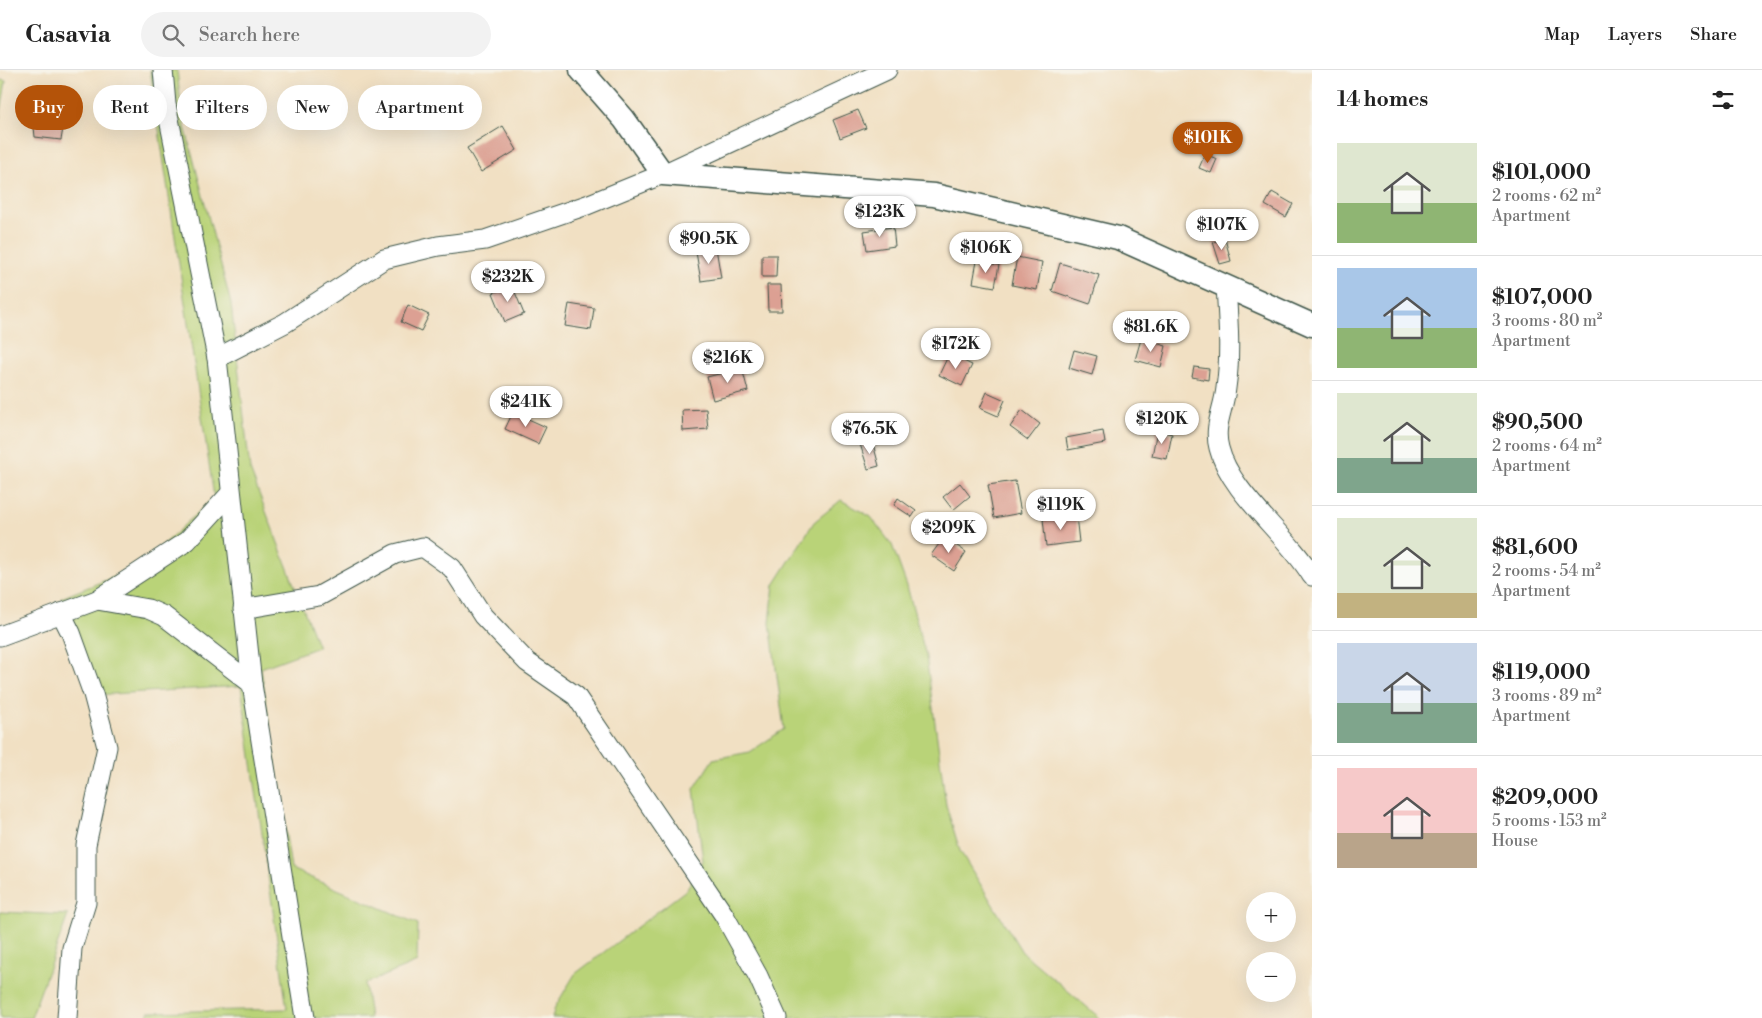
<!DOCTYPE html>
<meta charset="utf-8">
<style>
body{margin:0;font-family:"Libre Bodoni",serif;background:#f2f2f2;color:#222;height:100vh;display:flex;flex-direction:column;font-size:19px;white-space:nowrap}
*{box-sizing:border-box;margin:0}
p{font-size:16px;color:#767676}
.icon{flex:none;width:28px;height:28px;fill:none;stroke:currentColor;stroke-width:2;stroke-linecap:round;stroke-linejoin:round}
.map{position:relative;flex:1;overflow:hidden}
.drawer{display:flex;flex-direction:column;background:#fff;width:450px}
.drawer>*{flex:none}
.hud{position:absolute;left:15px;top:15px;width:475px;height:45px;display:flex;gap:10px}
.tools{position:absolute;left:1246px;top:822px;display:grid;gap:10px}
.tools a{display:grid;place-items:center;width:50px;height:50px;border-radius:50%;background:#fff;box-shadow:0 5px 20px #0002;font-size:25px}
.price{position:absolute;translate:-50% -42px;padding:0 11px;border-radius:18px;background:#fff;color:#222;font-size:16px;line-height:32px;filter:drop-shadow(0 1px 2px #0008)}
.price::after{content:'';position:absolute;left:50%;top:30px;width:15px;height:11px;margin-left:-8px;background:inherit;clip-path:polygon(0 0,100% 0,50% 100%)}
.price.active{background:#b45309;color:#fff}
ul{padding:0;list-style:none}
li{display:flex;align-items:center;gap:15px;height:125px;padding:0 25px}
li+li{border-top:1px solid #e0e0e0}
li span{display:grid;place-items:center;flex:none;width:140px;height:100px;border-radius:0px;color:#555}
li>.icon{margin-inline-start:auto}
span .icon{width:60px;height:60px;fill:#fffc;stroke-width:1}
li b{font-size:21px}
h2{display:flex;justify-content:space-between;align-items:center;height:60px;padding:0 25px;font-size:21px}
.pill{padding:0 18px;border-radius:22px;background:#fff;box-shadow:0 5px 20px #0002;font-size:18px;line-height:45px}
.pill.active{background:#b45309;color:#fff}
header{display:flex;align-items:center;gap:30px;box-sizing:border-box;height:70px;padding:0 25px;background:#fff;border-bottom:1px solid #e0e0e0}
header strong{font-size:24px}
nav{display:flex;gap:28px;margin-inline-start:auto;font-size:18px}
.search{width:350px;height:45px;background:#f2f2f2;display:flex;align-items:center;gap:12px;box-sizing:border-box;padding:0 18px;border-radius:28px;color:#767676;font-size:19px}
main{display:flex;flex:1;min-height:0}
.map>svg:first-child{display:block}
.green{fill:#b9d378;stroke:#6c8856}
.building{fill:#dca093}
.lines{fill:none;stroke-linecap:round;stroke-linejoin:round}
.minor-casing{stroke:#3e5549;stroke-width:21}
.tertiary-casing{stroke:#3e5549;stroke-width:25}
.minor{stroke:#fff;stroke-width:19}
.tertiary{stroke:#fff;stroke-width:22}
</style>
<header>
<strong>Casavia</strong>
<div class="search"><svg class="icon" aria-label="search" viewBox="0 0 24 24"><circle cx="10" cy="10" r="6"/><path d="M15 15l6 6"/></svg>Search here</div>
<nav><a>Map</a><a>Layers</a><a>Share</a></nav>
</header>
<main>
<div class="map">
<svg width="1312" height="948" viewBox="0 0 1312 948">
<rect width="100%" height="100%" fill="#f7f3e8"/>
<filter id="ink" filterUnits="userSpaceOnUse"><feTurbulence type="fractalNoise" baseFrequency=".02" numOctaves="2"/><feDisplacementMap in="SourceGraphic" scale="10" xChannelSelector="R" yChannelSelector="G"/><feConvolveMatrix kernelMatrix="1 2 1 2 8 2 1 2 1" color-interpolation-filters="sRGB"/></filter>
<filter id="wash" filterUnits="userSpaceOnUse"><feTurbulence type="fractalNoise" baseFrequency=".0096" numOctaves="4" result="noise"/><feDisplacementMap in="SourceGraphic" scale="20" xChannelSelector="R" yChannelSelector="G"/><feGaussianBlur stdDeviation="1.12" result="paint"/><feColorMatrix in="noise" values="0 0 0 0 0 0 0 0 0 0 0 0 0 0 0 0 0 1.4 0 .05"/><feComposite in="paint" operator="in"/></filter>
<g filter="url(#wash)">
<rect width="100%" height="100%" fill="#f1e0c3"/>
<g class="green">
<path d="M 150,0 L 177,0 L 182,45 L 231,234 L 250,400 L 318,577 L 261,598 L 291,799 L 418,854 L 417,892 L 365,914 L 370,948 L 148,948 L 148,942 L 287,939 L 241,616 L 96,625 L 61,528 L 141,496 L 214,427 Z"/>
<path d="M 0,10 L 6,11 L 0,48 Z"/>
<path d="M 841,430 L 871,447 L 892,475 L 907,516 L 926,586 L 946,735 L 960,781 L 1022,882 L 1100,948 L 552,948 L 555,937 L 575,904 L 686,820 L 703,791 L 694,719 L 713,689 L 750,682 L 784,659 L 770,553 L 774,515 L 814,452 Z"/>
<path d="M 0,842 L 68,845 L 31,948 L 0,948 Z"/>
</g>
<g id="blocks">
<g class="building">
<path d="M 858,40 L 866,58 L 840,68 L 833,50 Z"/>
<path d="M 33,47 L 65,47 L 61,70 L 35,67 Z"/>
<path d="M 503,56 L 517,80 L 481,102 L 467,78 Z"/>
<path d="M 1205,84 L 1217,89 L 1211,103 L 1199,98 Z"/>
<path d="M 1272,122 L 1293,134 L 1286,147 L 1265,135 Z"/>
<path d="M 893,157 L 895,176 L 867,180 L 864,161 Z"/>
<path d="M 1225,169 L 1231,191 L 1220,194 L 1213,172 Z"/>
<path d="M 716,178 L 721,208 L 701,211 L 696,182 Z"/>
<path d="M 762,185 L 777,185 L 776,207 L 762,207 Z"/>
<path d="M 1017,187 L 1042,192 L 1037,220 L 1012,215 Z"/>
<path d="M 977,191 L 999,195 L 995,217 L 973,213 Z"/>
<path d="M 1060,193 L 1099,205 L 1090,234 L 1052,221 Z"/>
<path d="M 512,215 L 524,244 L 505,252 L 493,223 Z"/>
<path d="M 767,215 L 781,215 L 782,241 L 768,241 Z"/>
<path d="M 569,234 L 594,238 L 591,260 L 565,256 Z"/>
<path d="M 408,235 L 429,245 L 421,261 L 401,252 Z"/>
<path d="M 1141,269 L 1166,276 L 1161,297 L 1135,290 Z"/>
<path d="M 1074,280 L 1097,286 L 1092,305 L 1069,298 Z"/>
<path d="M 949,284 L 972,295 L 962,316 L 939,305 Z"/>
<path d="M 1194,297 L 1209,299 L 1208,310 L 1192,307 Z"/>
<path d="M 742,298 L 748,321 L 713,330 L 707,307 Z"/>
<path d="M 987,322 L 1005,330 L 998,346 L 980,338 Z"/>
<path d="M 706,339 L 708,359 L 683,361 L 682,340 Z"/>
<path d="M 1022,340 L 1040,354 L 1028,370 L 1010,357 Z"/>
<path d="M 513,342 L 546,357 L 538,374 L 505,359 Z"/>
<path d="M 1157,360 L 1172,364 L 1167,389 L 1152,386 Z"/>
<path d="M 1103,361 L 1105,373 L 1068,380 L 1066,368 Z"/>
<path d="M 872,370 L 879,396 L 868,399 L 860,374 Z"/>
<path d="M 1015,411 L 1021,443 L 994,448 L 988,415 Z"/>
<path d="M 960,413 L 970,426 L 953,440 L 943,427 Z"/>
<path d="M 898,428 L 916,441 L 912,447 L 894,435 Z"/>
<path d="M 1076,446 L 1079,472 L 1046,476 L 1043,449 Z"/>
<path d="M 944,467 L 966,482 L 954,501 L 931,485 Z"/>
</g>
</g>
</g>
<g filter="url(#ink)">
<use href="#blocks" fill-opacity="0" stroke="#3e5549" stroke-width="1"/>
<g class="lines">
<defs>
<g id="minor">
<path d="M 163,0 L 166,34 L 217,288 L 252,614 L 305,948"/>
<path d="M 1226,216 C 1228,249 1231,284 1226,318 C 1224,339 1213,356 1219,378 C 1230,423 1288,465 1312,506"/>
<path d="M 217,288 L 285,253 L 384,189 L 438,176 L 485,170 L 587,135 L 663,104 L 887,0"/>
<path d="M 97,530 L 148,539 L 164,546 L 252,614"/>
<path d="M 243,539 L 319,526 L 395,484 L 423,477 L 452,498 L 483,546 L 527,592 L 576,626 L 724,845 L 758,906 L 777,948"/>
<path d="M 61,543 L 71,563 L 93,624 L 107,677 L 86,775 L 86,833 L 72,878 L 67,948"/>
<path d="M 0,566 L 97,530 L 187,471 L 230,424"/>
</g>
<path id="tertiary" d="M 581,0 L 624,49 L 663,104 L 934,125 L 1118,168 L 1312,255"/>
</defs>
<use href="#minor" class="minor-casing"/>
<use href="#tertiary" class="tertiary-casing"/>
<use href="#minor" class="minor"/>
<use href="#tertiary" class="tertiary"/>
</g>
</g>
</svg>
<div class="tools">
<a>+</a>
<a>−</a>
</div>
<b class="price active" style="left:1208px;top:94px">$101K</b>
<b class="price" style="left:880px;top:168px">$123K</b>
<b class="price" style="left:1222px;top:181px">$107K</b>
<b class="price" style="left:709px;top:195px">$90.5K</b>
<b class="price" style="left:986px;top:204px">$106K</b>
<b class="price" style="left:508px;top:233px">$232K</b>
<b class="price" style="left:1151px;top:283px">$81.6K</b>
<b class="price" style="left:956px;top:300px">$172K</b>
<b class="price" style="left:728px;top:314px">$216K</b>
<b class="price" style="left:526px;top:358px">$241K</b>
<b class="price" style="left:1162px;top:375px">$120K</b>
<b class="price" style="left:870px;top:385px">$76.5K</b>
<b class="price" style="left:1061px;top:461px">$119K</b>
<b class="price" style="left:949px;top:484px">$209K</b>
<div class="hud">
<a class="pill active">Buy</a>
<a class="pill">Rent</a>
<a class="pill">Filters</a>
<a class="pill">New</a>
<a class="pill">Apartment</a>
</div>
</div>
<section class="drawer">
<h2>14 homes<svg class="icon" aria-label="filters" viewBox="0 0 24 24"><path d="M4 7h16M4 17h16"/><circle cx="9" cy="7" r="2"/><circle cx="15" cy="17" r="2"/></svg></h2>
<ul>
<li><span style="background:linear-gradient(#dfe7d0 60%,#8fb573 0)"><svg class="icon" aria-label="home" viewBox="0 0 24 24"><path d="M3 11l9-7 9 7M6 9v11h12V9"/></svg></span><div><b>$101,000</b><p>2 rooms · 62 m²</p><p>Apartment</p></div></li>
<li><span style="background:linear-gradient(#a9c7e8 60%,#8fb573 0)"><svg class="icon" aria-label="home" viewBox="0 0 24 24"><path d="M3 11l9-7 9 7M6 9v11h12V9"/></svg></span><div><b>$107,000</b><p>3 rooms · 80 m²</p><p>Apartment</p></div></li>
<li><span style="background:linear-gradient(#dfe7d0 65%,#7fa58c 0)"><svg class="icon" aria-label="home" viewBox="0 0 24 24"><path d="M3 11l9-7 9 7M6 9v11h12V9"/></svg></span><div><b>$90,500</b><p>2 rooms · 64 m²</p><p>Apartment</p></div></li>
<li><span style="background:linear-gradient(#dfe7d0 75%,#c2b280 0)"><svg class="icon" aria-label="home" viewBox="0 0 24 24"><path d="M3 11l9-7 9 7M6 9v11h12V9"/></svg></span><div><b>$81,600</b><p>2 rooms · 54 m²</p><p>Apartment</p></div></li>
<li><span style="background:linear-gradient(#c9d6e8 60%,#7fa58c 0)"><svg class="icon" aria-label="home" viewBox="0 0 24 24"><path d="M3 11l9-7 9 7M6 9v11h12V9"/></svg></span><div><b>$119,000</b><p>3 rooms · 89 m²</p><p>Apartment</p></div></li>
<li><span style="background:linear-gradient(#f6c9c9 65%,#b9a48a 0)"><svg class="icon" aria-label="home" viewBox="0 0 24 24"><path d="M3 11l9-7 9 7M6 9v11h12V9"/></svg></span><div><b>$209,000</b><p>5 rooms · 153 m²</p><p>House</p></div></li>
</ul>
</section>
</main>
